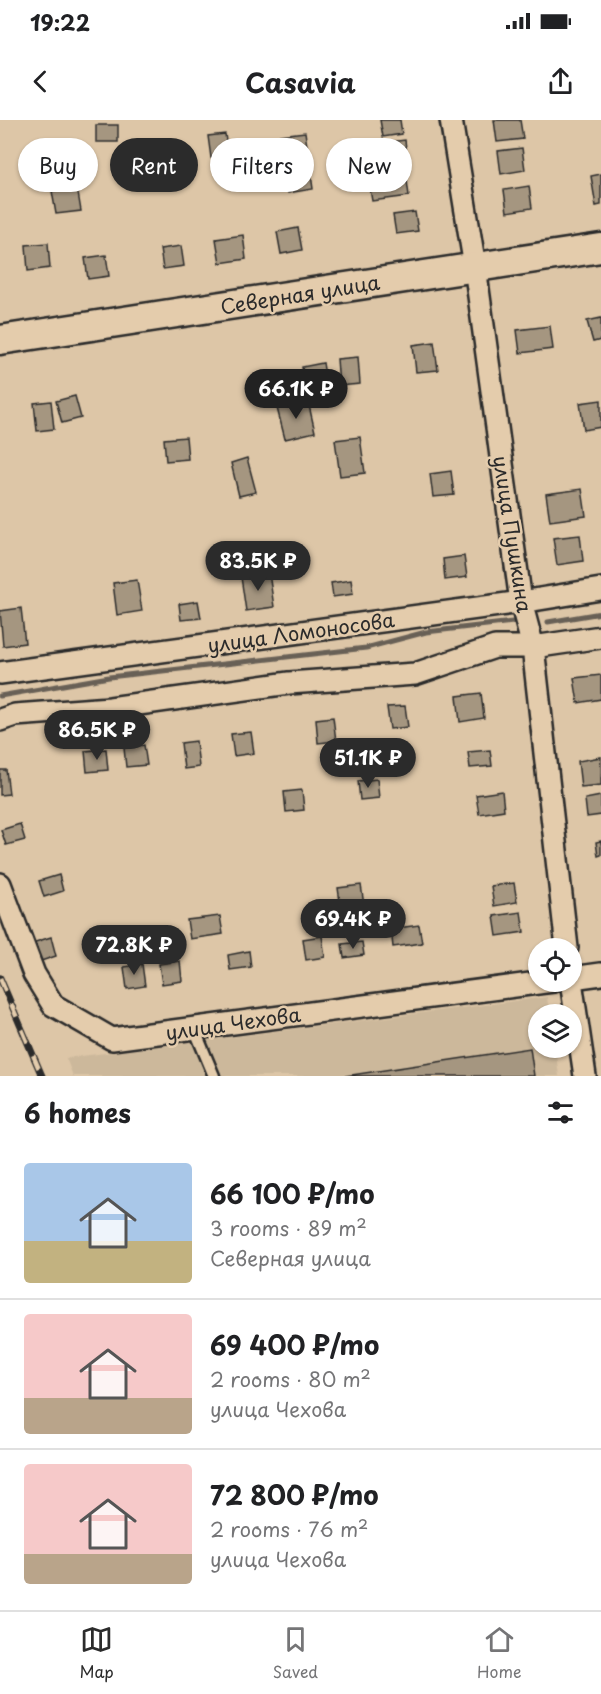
<!DOCTYPE html>
<meta charset="utf-8">
<style>
body{margin:0;font-family:"Playpen Sans",sans-serif;background:#f6f6f6;color:#202124;height:100vh;display:flex;flex-direction:column;font-size:22px;white-space:nowrap}
*{box-sizing:border-box;margin:0}
p{font-size:20px;color:#757577}
.icon{flex:none;width:33px;height:33px;fill:none;stroke:currentColor;stroke-width:2;stroke-linecap:round;stroke-linejoin:round}
.map{position:relative;height:956px;overflow:hidden}
.details{display:flex;flex-direction:column;background:#fff;flex:1}
.details>*{flex:none}
.top-card{position:absolute;left:18px;top:18px;width:566px;height:54px;display:flex;gap:12px}
.fabs{position:absolute;left:528px;top:818px;display:grid;gap:12px}
.fabs a{display:grid;place-items:center;width:54px;height:54px;border-radius:50%;background:#fff;box-shadow:0 2px 4px #0004;font-size:30px}
.price{position:absolute;translate:-50% -51px;padding:0 14px;border-radius:21px;background:#2b2b2b;color:#fff;font-size:20px;line-height:39px;filter:drop-shadow(0 2px 3px #0008)}
.price::after{content:'';position:absolute;left:50%;top:36px;width:18px;height:14px;margin-left:-9px;background:inherit;clip-path:polygon(0 0,100% 0,50% 100%)}
.price.selected{background:#222;color:#fff}
ul{padding:0;list-style:none}
li{display:flex;align-items:center;gap:18px;height:150px;padding:0 24px}
li+li{border-top:2px solid #e0e0e0}
li span{display:grid;place-items:center;flex:none;width:168px;height:120px;border-radius:6px;color:#555}
li>.icon{margin-inline-start:auto}
span .icon{width:72px;height:72px;fill:#fffc;stroke-width:1}
li b{font-size:26px}
h2{display:flex;justify-content:space-between;align-items:center;height:72px;padding:0 24px;font-size:26px}
.pill{padding:0 21px;border-radius:27px;background:#fff;box-shadow:0 2px 4px #0004;font-size:21px;line-height:54px}
.pill.selected{background:#2b2b2b;color:#fff}
.status{display:flex;justify-content:space-between;align-items:center;height:42px;padding:0 30px;background:#fff;direction:ltr}
.status svg{height:16px;fill:currentColor}
header{display:flex;justify-content:space-between;align-items:center;height:78px;padding:0 24px;background:#fff;font-size:27px;font-weight:700}
.menu{display:flex;justify-content:space-around;align-items:center;height:84px;border-top:2px solid #e0e0e0;background:#fff;font-size:16px;color:#757577}
.menu a{display:grid;justify-items:center;gap:3px}
.menu .selected{color:#2b2b2b}
.map>svg:first-child{display:block}
.built{fill:#ccb89b}
.lines{fill:none;stroke-linecap:round;stroke-linejoin:round}
.stream{stroke:#686056;stroke-width:5}
.building{fill:#a59680;stroke:#2b2b2b;stroke-width:1.5}
.lane-casing{stroke:#2b2b2b;stroke-width:15}
.street-casing{stroke:#2b2b2b;stroke-width:26}
.secondary-casing{stroke:#2b2b2b;stroke-width:33}
.lane{stroke:#e4ccac;stroke-width:10}
.street{stroke:#e4ccac;stroke-width:21}
.secondary{stroke:#e4ccac;stroke-width:28}
.rail-casing{stroke:#2b2b2b;stroke-width:7}
.rail{stroke:#e4ccac;stroke-width:4.5;stroke-dasharray:14;stroke-linecap:butt}
.labels{text-anchor:middle;dominant-baseline:central;stroke-width:5;stroke-linejoin:round;paint-order:stroke}
.street-label{font-size:20px;fill:#2b2b2b;stroke:#e4ccac}
</style>
<div class="status"><b>19:22</b><svg viewBox="0 0 49 12"><path d="M0 12V9h3v3zM5 12V6h3v6zM10 12V3h3v9zM15 12V0h3v12zM26 1h20v11H26zM47 4h2v5h-2z"/></svg></div>
<header><svg class="icon" aria-label="back" viewBox="0 0 24 24"><path d="M15 5l-7 7 7 7"/></svg>Casavia<svg class="icon" aria-label="share" viewBox="0 0 24 24"><path d="M12 15V3M7 8l5-5 5 5M5 13v7h14v-7"/></svg></header>
<div class="map">
<svg width="601" height="956" viewBox="0 0 601 956">
<rect width="100%" height="100%" fill="#ddc6a7"/>
<filter id="ink" filterUnits="userSpaceOnUse"><feTurbulence type="fractalNoise" baseFrequency=".0167" numOctaves="2"/><feDisplacementMap in="SourceGraphic" scale="12" xChannelSelector="R" yChannelSelector="G"/><feConvolveMatrix kernelMatrix="1 2 1 2 8 2 1 2 1" color-interpolation-filters="sRGB"/></filter>
<g filter="url(#ink)">
<path class="built" d="M 547,877 L 549,894 L 538,894 L 538,927 L 555,927 L 559,956 L 73,956 L 66,938 Z"/>
<g class="lines">
<g class="stream">
<path d="M 548,502 L 601,493"/>
<path d="M 0,576 L 109,557 L 366,528 L 426,512 L 513,502"/>
</g>
</g>
<g class="building">
<path d="M 380,0 L 400,0 L 402,14 L 383,17 Z"/>
<path d="M 494,0 L 520,0 L 523,19 L 497,22 Z"/>
<rect x="96" y="5" width="22" height="17"/>
<path d="M 305,12 L 313,69 L 288,73 L 280,15 Z"/>
<path d="M 225,14 L 228,36 L 211,38 L 208,16 Z"/>
<path d="M 405,20 L 407,37 L 361,44 L 358,26 Z"/>
<path d="M 522,28 L 525,50 L 501,54 L 498,31 Z"/>
<path d="M 163,31 L 168,54 L 145,59 L 141,36 Z"/>
<path d="M 62,41 L 65,62 L 37,66 L 34,46 Z"/>
<path d="M 405,45 L 409,76 L 372,81 L 367,51 Z"/>
<path d="M 601,54 L 601,85 L 596,86 L 591,56 Z"/>
<path d="M 529,66 L 532,88 L 507,92 L 504,70 Z"/>
<path d="M 77,67 L 81,91 L 56,94 L 52,71 Z"/>
<path d="M 415,92 L 418,111 L 396,114 L 393,95 Z"/>
<path d="M 298,108 L 302,130 L 281,134 L 277,112 Z"/>
<path d="M 243,115 L 246,139 L 220,143 L 216,119 Z"/>
<path d="M 48,123 L 50,148 L 28,151 L 26,125 Z"/>
<path d="M 181,126 L 184,146 L 163,149 L 160,129 Z"/>
<path d="M 106,135 L 109,156 L 88,159 L 85,138 Z"/>
<path d="M 601,198 L 601,220 L 593,222 L 587,201 Z"/>
<path d="M 550,206 L 553,229 L 520,233 L 517,210 Z"/>
<path d="M 434,222 L 438,250 L 416,252 L 413,225 Z"/>
<path d="M 358,237 L 360,264 L 339,266 L 337,239 Z"/>
<path d="M 323,243 L 327,268 L 306,271 L 302,247 Z"/>
<path d="M 283,252 L 290,274 L 272,280 L 265,258 Z"/>
<path d="M 75,276 L 81,298 L 62,303 L 56,281 Z"/>
<path d="M 601,280 L 601,307 L 584,310 L 580,283 Z"/>
<path d="M 51,281 L 54,309 L 37,311 L 34,283 Z"/>
<path d="M 308,281 L 315,312 L 285,319 L 277,288 Z"/>
<path d="M 186,317 L 188,339 L 166,341 L 164,319 Z"/>
<path d="M 360,317 L 365,353 L 340,356 L 335,320 Z"/>
<path d="M 247,338 L 256,372 L 239,376 L 231,343 Z"/>
<path d="M 451,351 L 454,375 L 433,377 L 430,354 Z"/>
<path d="M 582,369 L 586,396 L 550,401 L 546,374 Z"/>
<path d="M 580,415 L 583,441 L 557,445 L 553,418 Z"/>
<path d="M 464,436 L 467,457 L 445,460 L 443,439 Z"/>
<path d="M 269,453 L 274,487 L 246,491 L 241,457 Z"/>
<path d="M 137,460 L 142,491 L 117,495 L 113,463 Z"/>
<path d="M 351,460 L 353,474 L 333,477 L 331,463 Z"/>
<path d="M 198,481 L 201,498 L 181,500 L 179,484 Z"/>
<path d="M 21,488 L 25,523 L 3,526 L 0,491 Z"/>
<path d="M 601,555 L 601,579 L 578,583 L 574,558 Z"/>
<path d="M 481,573 L 484,598 L 460,602 L 457,576 Z"/>
<path d="M 405,586 L 408,607 L 390,609 L 387,587 Z"/>
<path d="M 333,597 L 336,621 L 318,623 L 316,599 Z"/>
<path d="M 251,612 L 254,633 L 234,636 L 231,614 Z"/>
<path d="M 196,621 L 199,647 L 184,649 L 181,623 Z"/>
<path d="M 144,625 L 147,645 L 126,647 L 124,628 Z"/>
<path d="M 106,629 L 108,650 L 87,652 L 85,631 Z"/>
<path d="M 490,630 L 492,646 L 470,648 L 468,632 Z"/>
<path d="M 601,637 L 601,665 L 581,667 L 578,641 Z"/>
<path d="M 0,650 L 6,650 L 9,674 L 0,675 Z"/>
<path d="M 377,659 L 379,678 L 360,680 L 358,661 Z"/>
<path d="M 302,670 L 304,690 L 286,692 L 284,672 Z"/>
<path d="M 502,671 L 504,690 L 479,694 L 476,675 Z"/>
<path d="M 601,676 L 601,695 L 587,697 L 585,679 Z"/>
<path d="M 20,704 L 25,720 L 6,725 L 1,710 Z"/>
<path d="M 601,721 L 601,735 L 598,736 L 596,722 Z"/>
<path d="M 59,755 L 63,771 L 44,777 L 39,761 Z"/>
<path d="M 514,763 L 517,782 L 494,786 L 491,766 Z"/>
<path d="M 361,765 L 365,792 L 342,795 L 338,768 Z"/>
<path d="M 521,792 L 524,812 L 497,816 L 494,796 Z"/>
<path d="M 220,796 L 223,814 L 190,819 L 187,800 Z"/>
<path d="M 419,805 L 422,823 L 393,827 L 391,809 Z"/>
<path d="M 322,816 L 325,837 L 306,840 L 303,819 Z"/>
<path d="M 51,817 L 56,836 L 35,843 L 29,824 Z"/>
<path d="M 362,822 L 364,835 L 344,838 L 342,824 Z"/>
<path d="M 249,831 L 251,847 L 230,850 L 228,835 Z"/>
<path d="M 180,841 L 182,861 L 162,864 L 159,844 Z"/>
<path d="M 142,844 L 145,866 L 127,869 L 124,847 Z"/>
<path d="M 530,928 L 534,956 L 345,956 Z"/>
</g>
<g class="lines">
<defs>
<path id="lane" d="M 194,908 L 214,956"/>
<g id="street">
<path d="M 451,0 L 475,147 L 521,482 L 533,527 L 567,828"/>
<path d="M 0,553 L 521,482 L 601,469"/>
<path d="M 0,600 L 15,595 L 110,588 L 289,563 L 415,554 L 495,527 L 533,527 L 601,517"/>
<path d="M 0,764 L 34,854 L 53,885 L 112,919 L 553,861"/>
<path d="M 572,858 L 601,854"/>
<path d="M 571,861 L 585,956"/>
</g>
<path id="secondary" d="M 0,220 L 601,128"/>
</defs>
<use href="#lane" class="lane-casing"/>
<use href="#street" class="street-casing"/>
<use href="#secondary" class="secondary-casing"/>
<use href="#lane" class="lane"/>
<use href="#street" class="street"/>
<use href="#secondary" class="secondary"/>
<defs>
<path id="rail" d="M 0,858 L 42,956"/>
</defs>
<use href="#rail" class="rail-casing"/>
<use href="#rail" class="rail"/>
</g>
</g>
<g class="labels">
<g class="street-label">
<text transform="translate(300 174) rotate(-9)">Северная улица</text>
<text transform="translate(513 414) rotate(81)">улица Пушкина</text>
<text transform="translate(301 512) rotate(-8)">улица Ломоносова</text>
<text transform="translate(233 903) rotate(-8)">улица Чехова</text>
</g>
</g>
</svg>
<div class="fabs">
<a><svg class="icon" aria-label="locate" viewBox="0 0 24 24"><circle cx="12" cy="12" r="6"/><path d="M12 2v4M12 18v4M2 12h4M18 12h4"/></svg></a>
<a><svg class="icon" aria-label="layers" viewBox="0 0 24 24"><path d="M12 4l9 5-9 5-9-5zM3 14l9 5 9-5"/></svg></a>
</div>
<b class="price selected" style="left:296px;top:300px">66.1K ₽</b>
<b class="price" style="left:258px;top:472px">83.5K ₽</b>
<b class="price" style="left:97px;top:641px">86.5K ₽</b>
<b class="price" style="left:368px;top:669px">51.1K ₽</b>
<b class="price" style="left:353px;top:830px">69.4K ₽</b>
<b class="price" style="left:134px;top:856px">72.8K ₽</b>
<div class="top-card">
<a class="pill">Buy</a>
<a class="pill selected">Rent</a>
<a class="pill">Filters</a>
<a class="pill">New</a>
</div>
</div>
<section class="details">
<h2>6 homes<svg class="icon" aria-label="filters" viewBox="0 0 24 24"><path d="M4 7h16M4 17h16"/><circle cx="9" cy="7" r="2"/><circle cx="15" cy="17" r="2"/></svg></h2>
<ul>
<li><span style="background:linear-gradient(#a9c7e8 65%,#c2b280 0)"><svg class="icon" aria-label="home" viewBox="0 0 24 24"><path d="M3 11l9-7 9 7M6 9v11h12V9"/></svg></span><div><b>66 100 ₽/mo</b><p>3 rooms · 89 m²</p><p>Северная улица</p></div></li>
<li><span style="background:linear-gradient(#f6c9c9 70%,#b9a48a 0)"><svg class="icon" aria-label="home" viewBox="0 0 24 24"><path d="M3 11l9-7 9 7M6 9v11h12V9"/></svg></span><div><b>69 400 ₽/mo</b><p>2 rooms · 80 m²</p><p>улица Чехова</p></div></li>
<li><span style="background:linear-gradient(#f6c9c9 75%,#b9a48a 0)"><svg class="icon" aria-label="home" viewBox="0 0 24 24"><path d="M3 11l9-7 9 7M6 9v11h12V9"/></svg></span><div><b>72 800 ₽/mo</b><p>2 rooms · 76 m²</p><p>улица Чехова</p></div></li>
</ul>
</section>
<nav class="menu">
<a class="selected"><svg class="icon" aria-label="map" viewBox="0 0 24 24"><path d="M3 6l6-2 6 2 6-2v14l-6 2-6-2-6 2zM9 4v14M15 6v14"/></svg>Map</a>
<a><svg class="icon" aria-label="saved" viewBox="0 0 24 24"><path d="M7 4h10v16l-5-4-5 4z"/></svg>Saved</a>
<a><svg class="icon" aria-label="home" viewBox="0 0 24 24"><path d="M3 11l9-7 9 7M6 9v11h12V9"/></svg>Home</a>
</nav>
